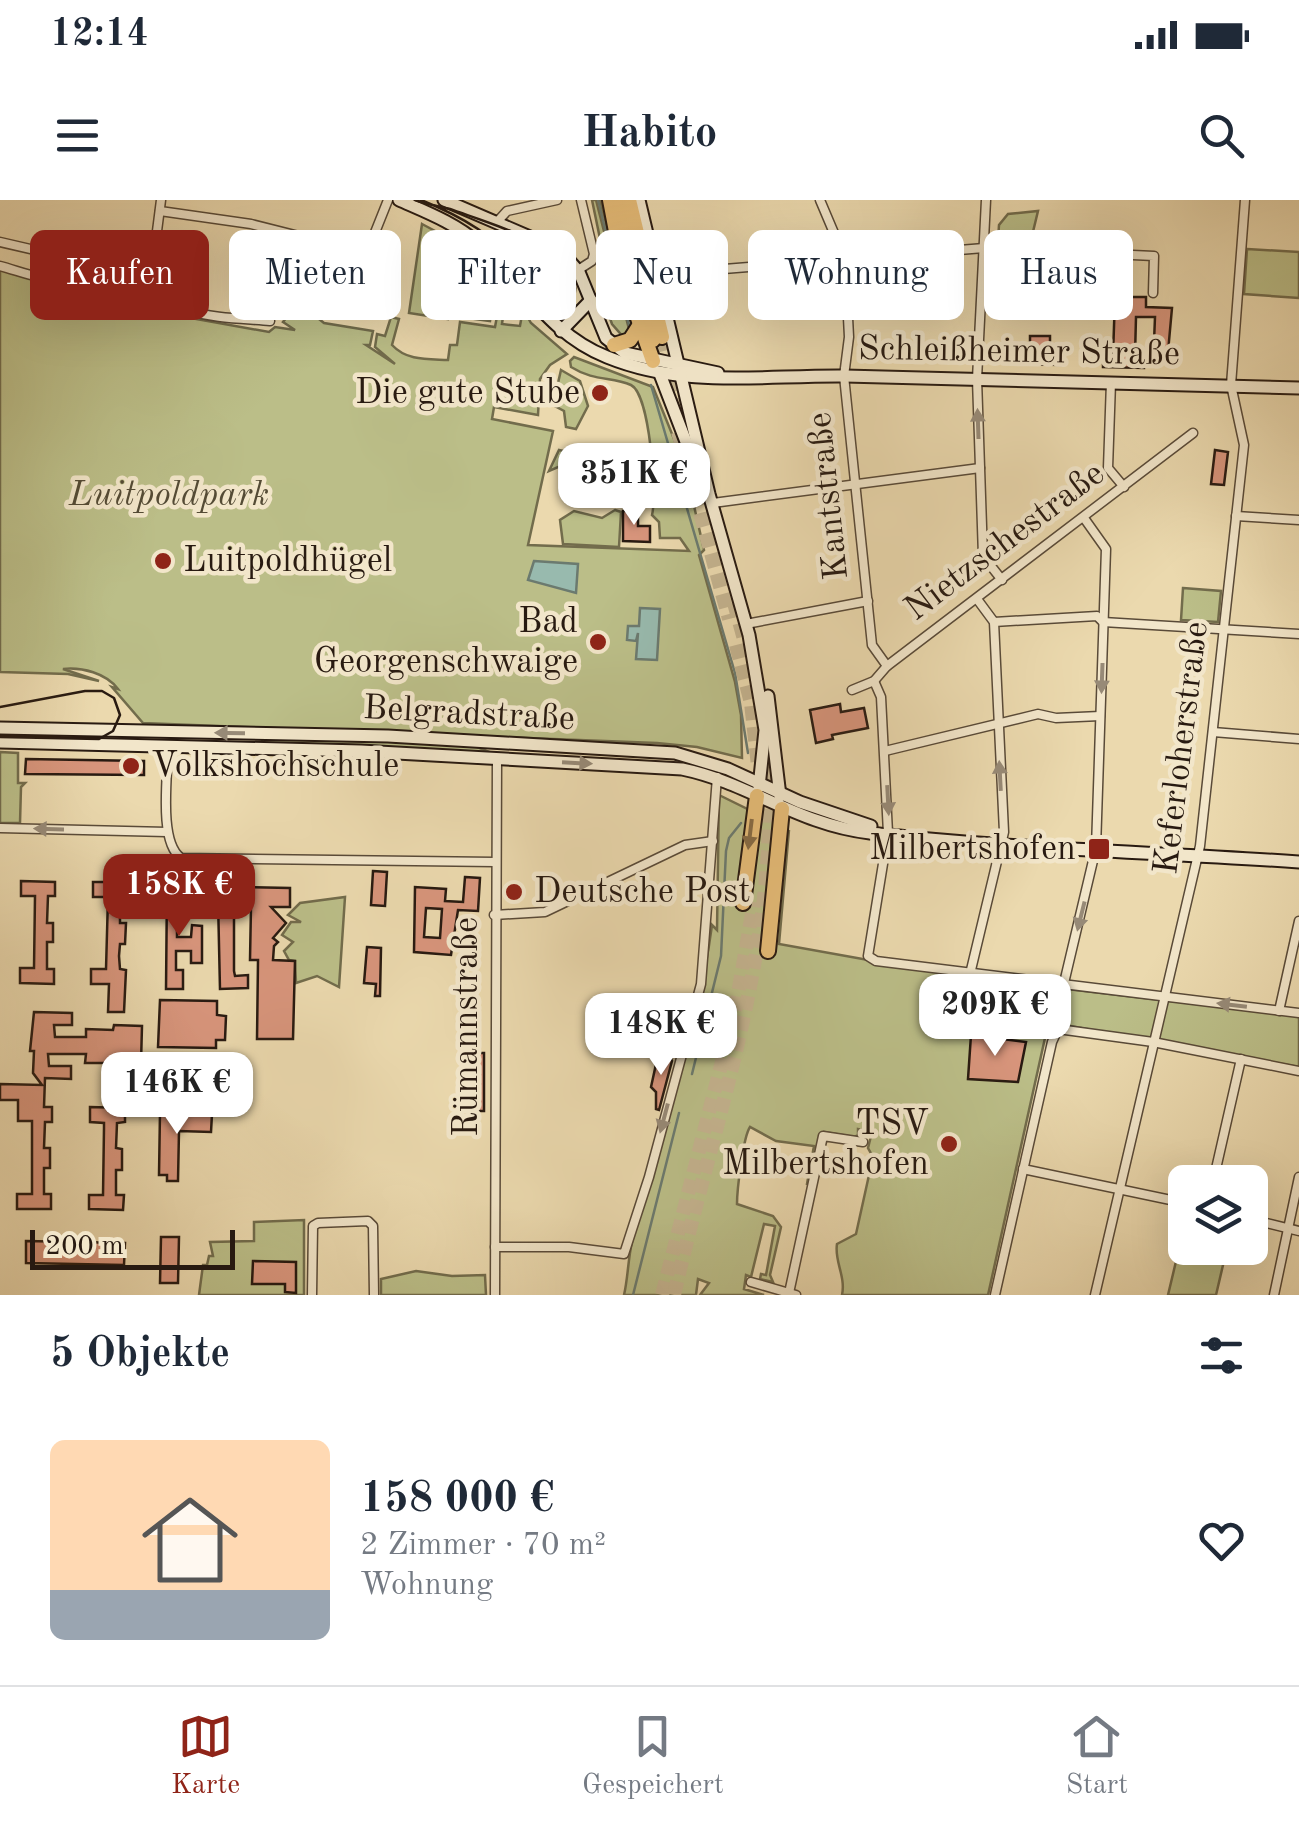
<!DOCTYPE html>
<html lang="de">
<meta charset="utf-8">
<style>
body{margin:0;font-family:"Old Standard TT",serif;background:#f2f2f3;color:#1f2937;height:100vh;display:flex;flex-direction:column;font-size:38px;white-space:nowrap}
*{box-sizing:border-box;margin:0}
p{font-size:32px;color:#747a83}
.icon{flex:none;width:55px;height:55px;fill:none;stroke:currentColor;stroke-width:2;stroke-linecap:round;stroke-linejoin:round}
.map{position:relative;height:1095px;overflow:hidden}
.panel{display:flex;flex-direction:column;background:#fff;flex:1}
.panel>*{flex:none}
.banner{position:absolute;left:30px;top:30px;width:1240px;height:90px;display:flex;gap:20px}
.tools{position:absolute;left:1168px;top:965px;display:grid;gap:20px}
.tools a{display:grid;place-items:center;width:100px;height:100px;border-radius:15px;background:#fff;box-shadow:0 10px 40px #0002;font-size:50px}
.scale{position:absolute;left:30px;bottom:25px;width:205px;box-sizing:border-box;padding-left:10px;border:5px solid #281a11;border-top:0;font-size:28px;line-height:35px;white-space:nowrap;color:#281a11;-webkit-text-stroke:8px #f2e6ca;paint-order:stroke}
.price{position:absolute;translate:-50% -85px;padding:0 22px;border-radius:20px;background:#fff;color:#222;font-size:32px;line-height:65px;filter:drop-shadow(0 2px 5px #0008)}
.price::after{content:'';position:absolute;left:50%;top:60px;width:30px;height:22px;margin-left:-15px;background:inherit;clip-path:polygon(0 0,100% 0,50% 100%)}
.price.current{background:#8f2418;color:#fff}
ul{padding:0;list-style:none}
li{display:flex;align-items:center;gap:30px;height:250px;padding:0 50px}
li+li{border-top:2px solid #e0e1e3}
li span{display:grid;place-items:center;flex:none;width:280px;height:200px;border-radius:15px;color:#555}
li>.icon{margin-inline-start:auto}
span .icon{width:120px;height:120px;fill:#fffc;stroke-width:1}
li b{font-size:42px}
h2{display:flex;justify-content:space-between;align-items:center;height:120px;padding:0 50px;font-size:42px}
.chip{padding:0 35px;border-radius:15px;background:#fff;box-shadow:0 10px 40px #0002;font-size:35px;line-height:90px}
.chip.current{background:#8f2418;color:#fff}
.status{display:flex;justify-content:space-between;align-items:center;height:70px;padding:0 50px;background:#fff;direction:ltr}
.status svg{height:28px;fill:currentColor}
header{display:flex;justify-content:space-between;align-items:center;height:130px;padding:0 50px;background:#fff;font-size:45px;font-weight:600}
.menu{display:flex;justify-content:space-around;align-items:center;height:140px;border-top:2px solid #e0e1e3;background:#fff;font-size:28px;color:#747a83}
.menu a{display:grid;justify-items:center;gap:5px}
.menu .current{color:#8f2418}
.map>svg:first-child{display:block}
.green{fill:#bbbe88;stroke:#726c4c;stroke-width:2.5}
.water{fill:#98baae;stroke:#6b7a6f;stroke-width:2.5}
.lines{fill:none;stroke-linecap:round;stroke-linejoin:round}
.stream{stroke:#6b7a6f;stroke-width:2.5}
.building{fill:#d8957c;stroke:#281a11;stroke-width:2.5;fill-rule:evenodd}
.highway-tunnel{stroke:#c4b38f;stroke-width:14;stroke-dasharray:14 7;stroke-linecap:butt}
.street-casing{stroke:#594a38;stroke-width:11}
.secondary-casing{stroke:#281a11;stroke-width:15}
.highway-casing{stroke:#281a11;stroke-width:18}
.street{stroke:#f2e6ca;stroke-width:8}
.secondary{stroke:#f2e6ca;stroke-width:11}
.highway{stroke:#e6bc77;stroke-width:14}
.tram{stroke:#281a11;stroke-width:2.5}
.oneway{fill:#978a77}
.oneway2{fill:#876b44}
.poi-dot{fill:#8f2418;stroke:#f2e6ca;stroke-width:4}
.labels{text-anchor:middle;dominant-baseline:central;stroke-width:9;stroke-linejoin:round;paint-order:stroke}
.street-label{font-size:35px;fill:#281a11;stroke:#f2e6ca}
.poi-label{font-size:35px;fill:#281a11;stroke:#f2e6ca;text-anchor:end}
.park-label{font-size:35px;font-style:italic;fill:#544b35;stroke:#f2e6ca}
</style>
<div class="status"><b>12:14</b><svg viewBox="0 0 49 12"><path d="M0 12V9h3v3zM5 12V6h3v6zM10 12V3h3v9zM15 12V0h3v12zM26 1h20v11H26zM47 4h2v5h-2z"/></svg></div>
<header><svg class="icon" aria-label="menu" viewBox="0 0 24 24"><path d="M4 6h16M4 12h16M4 18h16"/></svg>Habito<svg class="icon" aria-label="search" viewBox="0 0 24 24"><circle cx="10" cy="10" r="6"/><path d="M15 15l6 6"/></svg></header>
<div class="map">
<svg width="1299" height="1095" viewBox="0 0 1299 1095">
<rect width="100%" height="100%" fill="#ebd9ae"/>
<filter id="stains"><feTurbulence type="fractalNoise" baseFrequency=".002" numOctaves="4"/><feColorMatrix values="0 0 0 0 .2 0 0 0 0 .09 0 0 0 0 .02 0 0 0 .5 -.17"/></filter>
<radialGradient id="worn" r=".72"><stop offset=".6" stop-color="#630" stop-opacity="0"/><stop offset="1" stop-color="#630" stop-opacity=".3"/></radialGradient>
<g class="green">
<path d="M 592,0 L 596,0 L 629,129 L 632,127 L 600,0 L 607,0 L 635,124 L 626,140 L 612,124 L 599,88 L 604,58 Z"/>
<path d="M 1038,11 L 1031,40 L 998,41 L 999,25 L 1008,14 Z"/>
<path d="M 422,24 L 465,47 L 494,74 L 463,72 L 459,99 L 492,107 L 490,121 L 460,117 L 461,107 L 451,105 L 448,119 L 409,113 Z"/>
<path d="M 1247,49 L 1299,52 L 1299,98 L 1244,94 Z"/>
<path d="M 0,66 L 67,82 L 90,74 L 141,83 L 169,114 L 269,132 L 275,127 L 295,130 L 283,122 L 295,107 L 308,110 L 324,123 L 373,131 L 370,145 L 366,145 L 395,164 L 375,147 L 377,134 L 385,136 L 391,117 L 399,119 L 392,145 C 407,161 427,159 448,160 L 450,145 L 457,145 L 460,122 L 495,127 L 501,95 L 506,90 L 512,97 L 507,104 L 511,107 L 519,104 L 512,110 L 504,109 L 502,124 L 520,126 L 523,109 L 531,123 L 567,154 L 550,165 L 540,179 L 538,215 L 494,207 L 492,219 L 553,231 L 528,345 L 689,351 L 680,338 L 660,338 L 659,322 L 652,315 C 657,296 650,194 631,185 C 612,176 595,182 571,167 L 570,161 L 574,157 L 653,187 L 685,266 L 704,350 L 699,355 L 735,482 L 741,515 L 742,558 L 697,547 L 657,543 L 143,523 L 112,487 L 118,489 C 106,473 82,467 63,469 L 99,481 L 68,474 L 0,472 Z"/>
<path d="M 561,170 L 580,181 L 588,206 L 576,229 L 566,227 L 564,211 L 553,205 Z"/>
<path d="M 559,250 L 601,259 L 621,273 L 622,297 L 615,292 L 613,282 L 558,267 L 549,271 Z"/>
<path d="M 615,310 L 621,312 L 619,347 L 563,344 L 560,320 L 574,311 L 602,318 Z"/>
<path d="M 1183,388 L 1221,391 L 1218,422 L 1181,420 Z"/>
<path d="M 262,538 L 470,544 L 494,554 L 262,545 Z"/>
<path d="M 0,552 L 18,553 L 18,583 L 25,583 L 21,587 L 20,623 L 0,623 Z"/>
<path d="M 719,595 L 778,624 L 779,689 L 789,630 L 779,744 L 974,779 L 1063,785 L 1067,789 L 1299,816 L 1299,867 L 1053,823 L 1045,838 L 988,1095 L 842,1095 C 846,1076 834,1061 837,1044 L 856,1034 L 873,957 L 868,948 L 872,932 L 858,929 L 858,935 L 854,937 L 824,932 L 810,985 L 807,984 L 814,946 L 776,941 L 750,927 C 743,937 737,991 737,1004 L 773,1016 L 781,1027 L 770,1075 L 773,1082 L 760,1079 L 761,1074 L 766,1075 L 775,1026 L 764,1024 L 751,1077 L 746,1075 L 744,1089 L 764,1095 L 700,1095 L 709,1083 L 698,1079 L 696,1095 L 624,1095 C 628,1078 628,1059 632,1042 C 660,933 697,837 712,725 L 717,730 Z"/>
<path d="M 345,697 L 339,787 L 317,776 L 296,783 L 295,761 L 289,760 L 284,751 L 293,742 L 282,735 L 291,722 L 301,722 L 288,715 L 300,703 Z"/>
<path d="M 304,1020 L 304,1095 L 199,1095 L 203,1065 L 207,1065 L 209,1056 L 213,1056 L 210,1042 L 254,1041 L 254,1022 Z"/>
<path d="M 1183,1032 L 1185,1048 L 1227,1048 L 1216,1095 L 1168,1095 Z"/>
<path d="M 416,1071 L 452,1076 L 485,1075 L 486,1095 L 381,1095 L 381,1079 Z"/>
</g>
<g class="water">
<path d="M 534,361 L 578,364 L 576,393 L 528,380 Z"/>
<path d="M 640,408 L 660,409 L 657,460 L 636,459 L 638,433 L 636,441 L 627,440 L 628,426 L 639,426 Z"/>
</g>
<g class="lines">
<g class="stream">
<path d="M 598,0 L 630,129"/>
<path d="M 651,185 L 735,473 L 748,553"/>
<path d="M 692,874 L 721,756 L 726,651 L 729,638 L 741,623"/>
<path d="M 633,1095 L 679,913"/>
</g>
</g>
<g class="building">
<path d="M 1115,97 L 1146,97 L 1146,107 L 1172,108 L 1168,152 L 1160,152 L 1160,143 L 1154,142 L 1155,117 L 1136,117 L 1135,156 L 1144,156 L 1144,168 L 1103,167 L 1103,156 L 1113,156 Z"/>
<path d="M 1030,136 L 1050,136 L 1050,149 L 1061,149 L 1061,165 L 1018,164 L 1019,149 L 1030,149 Z"/>
<path d="M 1215,250 L 1228,252 L 1224,285 L 1211,284 Z"/>
<path d="M 623,311 L 638,311 L 638,326 L 650,326 L 650,342 L 623,341 Z"/>
<path d="M 840,504 L 841,512 L 864,508 L 868,528 L 832,535 L 833,539 L 816,543 L 810,510 Z"/>
<path d="M 26,559 L 144,561 L 144,575 L 25,574 Z"/>
<path d="M 373,671 L 387,672 L 385,706 L 371,705 Z"/>
<path d="M 465,677 L 480,678 L 478,711 L 458,710 L 451,755 L 414,752 L 415,687 L 446,689 L 445,701 L 463,702 ZM 426,708 L 442,709 L 440,738 L 424,737 Z"/>
<path d="M 21,681 L 55,682 L 55,696 L 48,696 L 47,723 L 53,723 L 53,742 L 47,742 L 47,769 L 54,769 L 54,784 L 20,783 L 20,768 L 34,768 L 35,696 L 21,696 Z"/>
<path d="M 93,682 L 128,682 L 128,697 L 121,697 L 120,711 L 120,723 L 126,723 L 125,744 L 120,744 L 119,756 L 120,769 L 126,770 L 124,812 L 108,812 L 109,784 L 91,784 L 91,769 L 106,769 L 108,697 L 93,697 Z"/>
<path d="M 167,686 L 180,686 L 180,694 L 187,697 L 187,707 L 182,707 L 177,718 L 177,737 L 191,737 L 192,725 L 202,726 L 202,763 L 191,763 L 191,751 L 176,751 L 176,770 L 183,770 L 183,789 L 166,789 Z"/>
<path d="M 200,686 L 211,687 L 211,692 L 238,692 L 238,687 L 290,688 L 290,707 L 271,707 L 286,723 L 273,738 L 278,742 L 274,746 L 273,760 L 295,761 L 293,839 L 257,839 L 258,760 L 250,760 L 251,706 L 234,706 L 234,771 L 235,776 L 248,775 L 248,788 L 220,789 L 218,700 L 200,700 Z"/>
<path d="M 367,747 L 381,748 L 380,796 L 375,796 L 376,784 L 364,783 Z"/>
<path d="M 160,800 L 217,801 L 217,815 L 226,816 L 225,840 L 216,840 L 216,848 L 158,847 Z"/>
<path d="M 34,812 L 72,813 L 72,825 L 54,825 L 55,837 L 86,837 L 86,829 L 113,830 L 114,825 L 142,826 L 141,863 L 85,863 L 86,854 L 48,854 L 49,866 L 71,866 L 71,879 L 45,878 L 44,907 L 52,907 L 52,922 L 45,922 L 44,948 L 50,948 L 50,968 L 44,968 L 44,994 L 51,994 L 51,1009 L 17,1009 L 17,994 L 32,994 L 32,921 L 18,921 L 18,900 L 0,900 L 0,884 L 42,885 L 33,873 L 34,851 L 30,851 Z"/>
<path d="M 971,835 L 1026,842 L 1018,882 L 968,879 Z"/>
<rect x="472" y="853" width="12" height="58"/>
<path d="M 658,855 L 670,857 L 672,861 L 659,910 L 656,909 L 656,892 L 651,887 Z"/>
<path d="M 176,862 L 204,863 L 203,887 L 175,886 Z"/>
<path d="M 90,907 L 125,908 L 125,922 L 117,923 L 116,948 L 122,949 L 122,970 L 116,970 L 116,995 L 124,995 L 123,1010 L 89,1009 L 89,995 L 103,995 L 104,928 L 104,923 L 90,922 Z"/>
<path d="M 168,908 L 179,908 L 179,913 L 212,914 L 211,932 L 179,931 L 178,981 L 167,981 L 167,975 L 159,975 L 160,912 L 168,912 Z"/>
<path d="M 161,1037 L 179,1037 L 178,1083 L 160,1083 Z"/>
<path d="M 26,1041 L 125,1043 L 124,1065 L 26,1063 Z"/>
<path d="M 253,1061 L 296,1062 L 296,1093 L 285,1092 L 285,1084 L 252,1084 Z"/>
</g>
<g class="lines">
<g class="highway-tunnel">
<path d="M 662,137 L 692,247"/>
<path d="M 678,232 L 729,419"/>
<path d="M 734,403 L 748,454"/>
<path d="M 736,445 L 751,503 L 758,566"/>
<path d="M 662,1095 L 735,811 L 754,702"/>
<path d="M 674,1095 C 715,915 784,736 766,549"/>
</g>
<defs>
<g id="street">
<path d="M 820,0 L 845,59 L 849,137 L 844,176 L 872,445 L 887,466"/>
<path d="M 986,0 L 977,179 L 983,356 L 1002,380"/>
<path d="M 160,11 L 251,24 L 358,51 L 370,45 L 388,0"/>
<path d="M 497,22 L 507,11 L 557,0"/>
<path d="M 0,42 L 91,63 L 152,70 C 154,121 233,117 270,121"/>
<path d="M 0,66 C 28,73 73,95 91,63"/>
<path d="M 152,70 L 161,0"/>
<path d="M 578,70 L 592,61 L 594,54 L 581,0"/>
<path d="M 687,72 L 984,48 L 1154,56 L 1153,93"/>
<path d="M 1111,182 L 1108,268 L 1124,287"/>
<path d="M 713,303 L 980,268"/>
<path d="M 1236,316 L 1299,320"/>
<path d="M 994,422 L 1097,416 L 1103,422 L 1299,434"/>
<path d="M 746,424 L 868,401"/>
<path d="M 874,481 L 881,497 L 888,633 L 868,756 L 876,761 L 1299,813"/>
<path d="M 852,490 L 874,481 L 887,466 L 1193,233"/>
<path d="M 1213,532 L 1299,539"/>
<path d="M 168,546 C 168,574 158,642 181,658 L 495,662"/>
<path d="M 885,551 L 1038,514 L 1056,518 L 1100,516"/>
<path d="M 0,628 L 167,632"/>
<path d="M 494,715 L 545,712 L 685,645 L 713,641"/>
<path d="M 970,774 L 1004,632 L 994,422 L 977,399"/>
<path d="M 1064,783 L 1096,648 L 1106,349 L 1084,318"/>
<path d="M 1279,811 L 1299,721"/>
<path d="M 1023,969 L 1185,1003"/>
<path d="M 1213,982 L 1241,859"/>
<path d="M 1250,1019 L 1299,1031"/>
<path d="M 495,1047 L 569,1047 L 624,1054 L 649,977 L 701,784 L 717,577"/>
<path d="M 751,1082 L 796,1095"/>
<path d="M 789,1093 L 823,936 L 863,942"/>
<path d="M 312,1095 L 313,1026 L 318,1023 L 368,1021 L 373,1026 L 374,1095"/>
<path d="M 495,1095 L 497,559"/>
<path d="M 995,1095 L 1052,842 L 1058,829 L 1153,842 L 1299,871"/>
<path d="M 1095,1095 L 1200,646 L 1244,245 L 1231,185 L 1245,0"/>
<path d="M 1274,1095 L 1299,977"/>
</g>
<g id="secondary">
<path d="M 399,0 C 426,12 455,23 478,43 C 522,82 550,135 607,157 C 686,189 762,175 845,176 C 997,179 1148,185 1299,188"/>
<path d="M 444,0 L 560,50 L 579,72 L 606,138 L 625,153 L 718,173"/>
<path d="M 639,0 L 709,294 L 749,435 L 765,530 L 759,587"/>
<path d="M 561,131 L 591,100"/>
<path d="M 660,174 L 698,273"/>
<path d="M 768,496 L 780,596"/>
<path d="M 0,528 L 388,536 L 675,553 L 728,569 L 800,602 L 871,626"/>
<path d="M 0,542 L 361,551 L 682,569 C 750,583 798,625 870,633 C 1012,649 1157,652 1299,662"/>
</g>
<g id="highway">
<path d="M 610,0 L 626,84 L 653,161"/>
<path d="M 620,0 L 653,140"/>
<path d="M 629,0 L 662,137"/>
<path d="M 614,145 L 630,140 L 639,126"/>
<path d="M 743,703 L 757,596"/>
<path d="M 768,751 L 782,609"/>
</g>
</defs>
<use href="#street" class="street-casing"/>
<use href="#secondary" class="secondary-casing"/>
<use href="#highway" class="highway-casing"/>
<use href="#street" class="street"/>
<use href="#secondary" class="secondary"/>
<use href="#highway" class="highway"/>
<g class="tram">
<path d="M 415,0 C 426,4 438,6 450,9 C 484,22 592,50 573,100 L 559,108 L 545,105 C 534,95 531,84 523,72 C 497,36 461,16 421,0"/>
<path d="M 0,507 L 85,491 L 102,491 L 114,498 L 120,515 L 113,531 L 99,539 L 0,537"/>
</g>
</g>
<defs><path id="oneway-solid" d="M-6-.8H1V-3.2L6.5 0L1 3.2V.8H-6Z" transform="scale(2.5)"/></defs>
<g class="oneway">
<use href="#oneway-solid" transform="translate(978 224) rotate(-92)"/>
<use href="#oneway-solid" transform="translate(1102 478) rotate(92)"/>
<use href="#oneway-solid" transform="translate(230 533) rotate(-179)"/>
<use href="#oneway-solid" transform="translate(577 563) rotate(3)"/>
<use href="#oneway-solid" transform="translate(1000 576) rotate(-93)"/>
<use href="#oneway-solid" transform="translate(888 600) rotate(87)"/>
<use href="#oneway-solid" transform="translate(49 629) rotate(-178)"/>
<use href="#oneway-solid" transform="translate(1081 716) rotate(104)"/>
<use href="#oneway-solid" transform="translate(1232 805) rotate(-173)"/>
<use href="#oneway-solid" transform="translate(664 918) rotate(105)"/>
</g>
<use class="oneway2" href="#oneway-solid" transform="translate(750 634) rotate(97)"/>
<g class="poi-dot">
<circle cx="600" cy="193" r="10"/>
<circle cx="163" cy="361" r="10"/>
<circle cx="598" cy="442" r="10"/>
<circle cx="131" cy="566" r="10"/>
<rect x="1087" y="637" width="24" height="24" rx="5"/>
<circle cx="514" cy="692" r="10"/>
<circle cx="949" cy="944" r="10"/>
</g>
<g class="labels">
<g class="street-label">
<text transform="translate(1019 152) rotate(1)">Schleißheimer Straße</text>
<text transform="translate(829 296) rotate(-96)">Kantstraße</text>
<text transform="translate(1005 342) rotate(-37)">Nietzschestraße</text>
<text transform="translate(469 514) rotate(3)">Belgradstraße</text>
<text transform="translate(1182 548) rotate(-83)">Keferloherstraße</text>
<text transform="translate(467 827) rotate(-90)">Rümannstraße</text>
</g>
<g class="poi-label">
<text x="580" y="193">Die gute Stube</text>
<text x="183" y="361" text-anchor="start">Luitpoldhügel</text>
<text x="578" y="422">Bad<tspan x="578" dy="40">Georgenschwaige</tspan></text>
<text x="151" y="566" text-anchor="start">Volkshochschule</text>
<text x="1076" y="649">Milbertshofen</text>
<text x="534" y="692" text-anchor="start">Deutsche Post</text>
<text x="929" y="924">TSV<tspan x="929" dy="40">Milbertshofen</tspan></text>
</g>
<g class="park-label">
<text x="169" y="295">Luitpoldpark</text>
</g>
</g>
<rect width="100%" height="100%" filter="url(#stains)"/>
<rect width="100%" height="100%" fill="url(#worn)"/>
</svg>
<div class="tools">
<a><svg class="icon" aria-label="layers" viewBox="0 0 24 24"><path d="M12 4l9 5-9 5-9-5zM3 14l9 5 9-5"/></svg></a>
</div>
<div class="scale">200 m</div>
<b class="price" style="left:634px;top:328px">351K €</b>
<b class="price current" style="left:179px;top:739px">158K €</b>
<b class="price" style="left:995px;top:859px">209K €</b>
<b class="price" style="left:661px;top:878px">148K €</b>
<b class="price" style="left:177px;top:937px">146K €</b>
<div class="banner">
<a class="chip current">Kaufen</a>
<a class="chip">Mieten</a>
<a class="chip">Filter</a>
<a class="chip">Neu</a>
<a class="chip">Wohnung</a>
<a class="chip">Haus</a>
</div>
</div>
<section class="panel">
<h2>5 Objekte<svg class="icon" aria-label="filters" viewBox="0 0 24 24"><path d="M4 7h16M4 17h16"/><circle cx="9" cy="7" r="2"/><circle cx="15" cy="17" r="2"/></svg></h2>
<ul>
<li><span style="background:linear-gradient(#ffd9b3 75%,#9aa5b1 0)"><svg class="icon" aria-label="home" viewBox="0 0 24 24"><path d="M3 11l9-7 9 7M6 9v11h12V9"/></svg></span><div><b>158 000 €</b><p>2 Zimmer · 70 m²</p><p>Wohnung</p></div><svg class="icon" aria-label="heart" viewBox="0 0 24 24"><path d="M12 20l-8-8c-3-5 5-10 8-4 3-6 11-1 8 4z"/></svg></li>
</ul>
</section>
<nav class="menu">
<a class="current"><svg class="icon" aria-label="map" viewBox="0 0 24 24"><path d="M3 6l6-2 6 2 6-2v14l-6 2-6-2-6 2zM9 4v14M15 6v14"/></svg>Karte</a>
<a><svg class="icon" aria-label="saved" viewBox="0 0 24 24"><path d="M7 4h10v16l-5-4-5 4z"/></svg>Gespeichert</a>
<a><svg class="icon" aria-label="home" viewBox="0 0 24 24"><path d="M3 11l9-7 9 7M6 9v11h12V9"/></svg>Start</a>
</nav>
